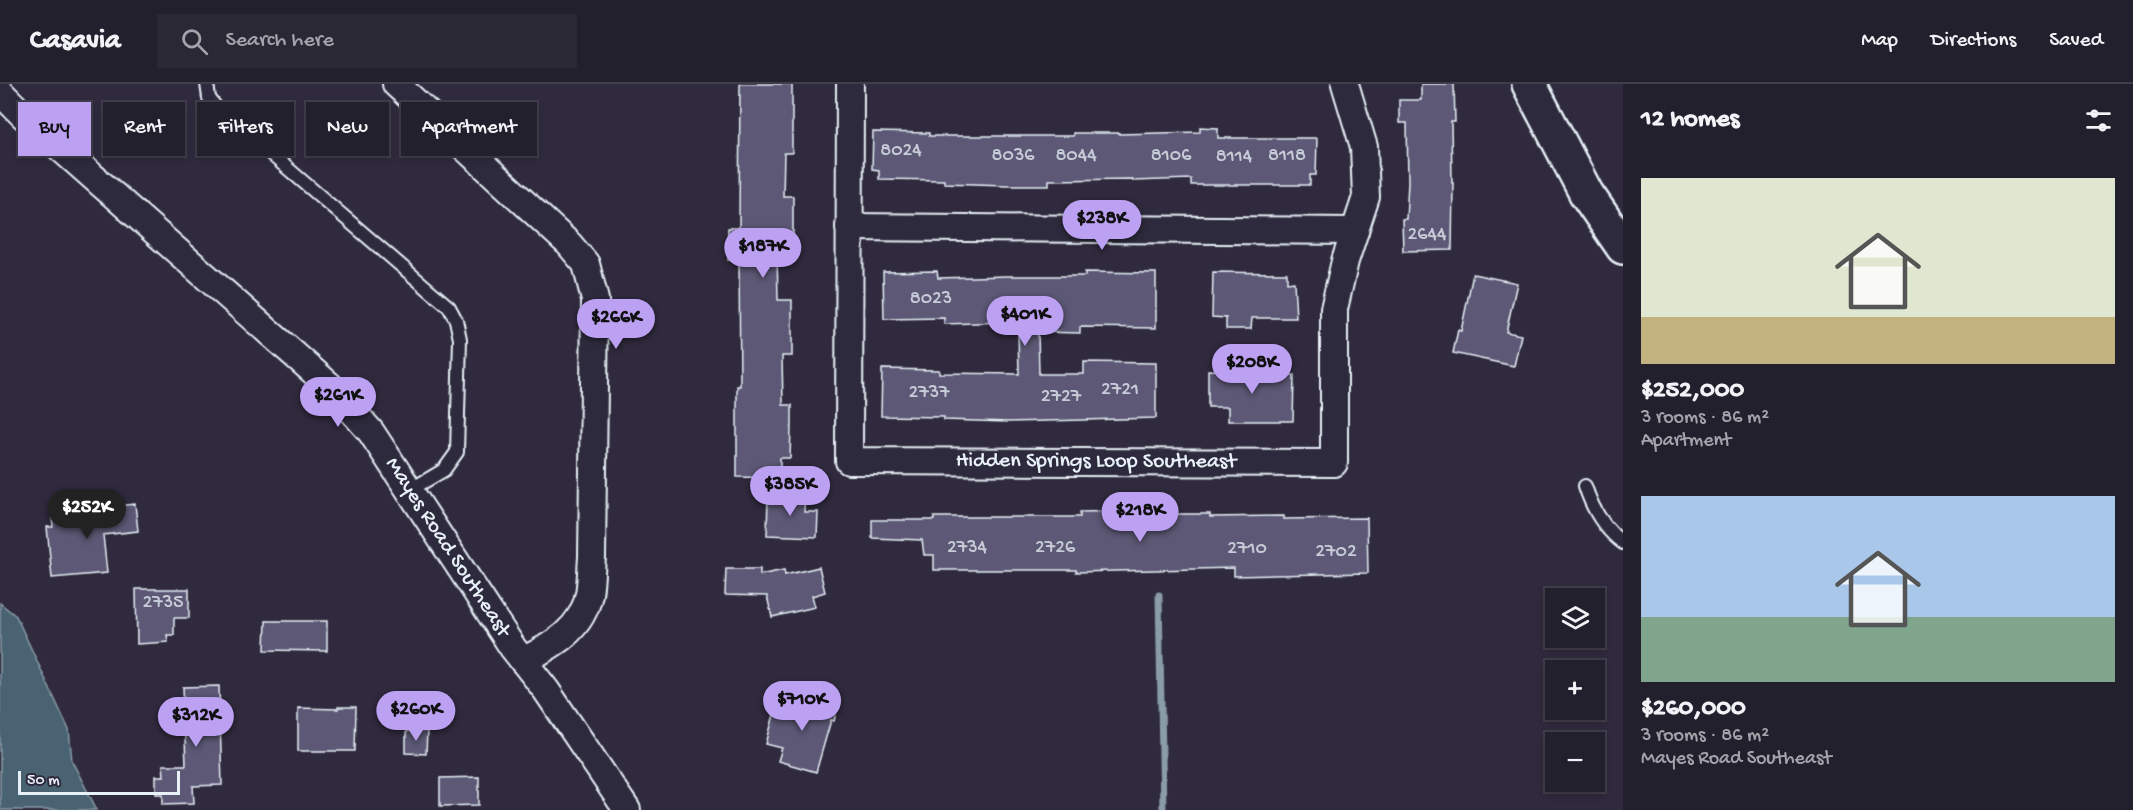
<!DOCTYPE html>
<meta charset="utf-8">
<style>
body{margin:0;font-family:"Gochi Hand",sans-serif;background:#2b2836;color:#f1f3f6;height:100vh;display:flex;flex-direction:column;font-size:22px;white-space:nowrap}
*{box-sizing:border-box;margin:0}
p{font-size:20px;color:#a3a3aa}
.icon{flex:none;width:33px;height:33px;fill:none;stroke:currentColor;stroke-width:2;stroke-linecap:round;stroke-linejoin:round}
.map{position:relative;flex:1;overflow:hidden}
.panel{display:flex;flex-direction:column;background:#23202e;width:510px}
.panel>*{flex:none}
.guide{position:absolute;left:18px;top:18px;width:570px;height:54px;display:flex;gap:12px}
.controls{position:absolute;left:1545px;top:504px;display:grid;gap:12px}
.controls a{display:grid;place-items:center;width:60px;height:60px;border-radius:0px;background:#23202e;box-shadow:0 3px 9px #0003,0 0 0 2px #403e4a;font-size:30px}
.scale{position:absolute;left:18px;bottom:15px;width:162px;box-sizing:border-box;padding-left:6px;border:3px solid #e8f1f8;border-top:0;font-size:16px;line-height:21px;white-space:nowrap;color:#e8f1f8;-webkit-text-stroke:4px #2f2a3d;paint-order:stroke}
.price{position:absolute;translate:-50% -51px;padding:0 14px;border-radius:21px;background:#bca0f2;color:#111;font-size:20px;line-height:39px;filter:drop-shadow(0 2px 3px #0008)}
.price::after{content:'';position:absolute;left:50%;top:36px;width:18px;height:14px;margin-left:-9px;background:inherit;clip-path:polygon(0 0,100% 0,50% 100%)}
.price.on{background:#222;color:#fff}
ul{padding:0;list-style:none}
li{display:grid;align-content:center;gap:12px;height:318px;padding:0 18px}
li span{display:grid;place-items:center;height:186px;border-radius:0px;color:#555}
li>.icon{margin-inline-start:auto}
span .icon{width:108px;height:108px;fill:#fffc;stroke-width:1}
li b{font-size:26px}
h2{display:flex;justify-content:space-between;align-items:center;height:72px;padding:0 18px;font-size:26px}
.pill{padding:0 21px;border-radius:0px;background:#23202e;box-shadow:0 3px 9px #0003,0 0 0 2px #403e4a;font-size:21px;line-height:54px}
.pill.on{background:#bca0f2;color:#111}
header{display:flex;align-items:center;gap:36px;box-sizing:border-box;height:84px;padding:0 30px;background:#23202e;border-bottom:2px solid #403e4a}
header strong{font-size:28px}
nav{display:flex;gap:33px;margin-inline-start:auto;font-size:21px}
.search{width:420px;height:54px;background:#2b2836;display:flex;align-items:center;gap:15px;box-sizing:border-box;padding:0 21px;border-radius:0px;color:#a3a3aa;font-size:22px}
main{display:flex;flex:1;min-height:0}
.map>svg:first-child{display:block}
.water{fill:#4a6373;stroke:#899ca8;stroke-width:1.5}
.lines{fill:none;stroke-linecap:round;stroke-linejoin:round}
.stream{stroke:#899ca8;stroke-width:7}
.building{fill:#5b5875;stroke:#e8f1f8;stroke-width:1.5}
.lane-casing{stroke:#e8f1f8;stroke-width:16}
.street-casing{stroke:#e8f1f8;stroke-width:30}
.secondary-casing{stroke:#e8f1f8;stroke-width:38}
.lane{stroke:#2f2a3d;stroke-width:12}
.street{stroke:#2f2a3d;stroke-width:26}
.secondary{stroke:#2f2a3d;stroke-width:33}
.labels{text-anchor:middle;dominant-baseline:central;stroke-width:4.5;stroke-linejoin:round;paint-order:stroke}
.number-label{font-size:20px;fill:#c5cbd7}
.street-label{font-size:22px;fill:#e8f1f8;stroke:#2f2a3d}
</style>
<header>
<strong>Casavia</strong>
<div class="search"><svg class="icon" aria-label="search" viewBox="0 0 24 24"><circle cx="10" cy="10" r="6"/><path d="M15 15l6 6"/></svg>Search here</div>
<nav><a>Map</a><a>Directions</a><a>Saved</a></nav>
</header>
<main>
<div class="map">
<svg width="1623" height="726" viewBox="0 0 1623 726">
<rect width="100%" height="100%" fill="#2f2a3d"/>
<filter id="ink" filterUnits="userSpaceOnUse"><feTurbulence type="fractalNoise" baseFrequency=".0167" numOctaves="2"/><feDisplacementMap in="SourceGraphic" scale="12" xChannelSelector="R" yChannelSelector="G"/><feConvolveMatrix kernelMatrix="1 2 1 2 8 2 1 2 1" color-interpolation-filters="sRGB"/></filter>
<g filter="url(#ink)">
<path class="water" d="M 0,519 L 16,532 L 69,646 L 72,677 L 97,726 L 0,726 Z"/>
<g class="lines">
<path class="stream" d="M 1159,511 L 1163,726"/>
</g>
<g class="building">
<path d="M 740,0 L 792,0 L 792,69 L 784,69 L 783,112 L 793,112 L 793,167 L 777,167 L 778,216 L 792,216 L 792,272 L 782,272 L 783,321 L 792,321 L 792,343 L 791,344 L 790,374 L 780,374 L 780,394 L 737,393 L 737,302 L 740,302 L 739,176 L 728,176 L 728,144 L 739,144 Z"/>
<path d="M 1421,0 L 1454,0 L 1455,38 L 1451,38 L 1452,99 L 1453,99 L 1452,166 L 1403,167 L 1402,135 L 1406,135 L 1408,98 L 1407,39 L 1399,39 L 1399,16 L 1421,16 Z"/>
<path d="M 1200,43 L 1218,44 L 1218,54 L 1317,54 L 1316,91 L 1310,91 L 1310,101 L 1191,101 L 1191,95 L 1133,97 L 1133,95 L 1049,96 L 1049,101 L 1007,101 L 944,99 L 944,96 L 879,95 L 879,86 L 872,85 L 873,48 L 929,49 L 929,52 L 1073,52 L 1073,49 L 1119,49 L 1119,50 L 1200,48 Z"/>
<path d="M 937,187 L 938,194 L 1007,192 L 1085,192 L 1085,188 L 1156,189 L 1156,244 L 1080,243 L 1080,249 L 1038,248 L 1039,290 L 1084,290 L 1084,278 L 1156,279 L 1156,334 L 1009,338 L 944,336 L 944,333 L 881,332 L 882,285 L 939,286 L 939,289 L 1019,290 L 1018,248 L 1007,248 L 1007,238 L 944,240 L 944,234 L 884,235 L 883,188 Z"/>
<path d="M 1213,188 L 1287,189 L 1287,199 L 1294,198 L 1296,234 L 1252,234 L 1251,245 L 1226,245 L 1226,234 L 1212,233 Z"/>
<path d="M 1473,190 L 1517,199 L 1506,248 L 1521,251 L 1514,282 L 1453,269 L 1458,246 L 1461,247 Z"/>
<path d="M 1208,286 L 1254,287 L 1254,291 L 1294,291 L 1293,337 L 1228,337 L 1228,323 L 1208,323 Z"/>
<path d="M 768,411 L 805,412 L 804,428 L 818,428 L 817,453 L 767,451 Z"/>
<path d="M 135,420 L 138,447 L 103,451 L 107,489 L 52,494 L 47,443 L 53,443 L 52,434 L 97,429 L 96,424 Z"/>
<path d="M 1126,427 L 1126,430 L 1210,430 L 1210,433 L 1284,432 L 1284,435 L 1367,434 L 1368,489 L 1234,492 L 1234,484 L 1076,488 L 1076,486 L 934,486 L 934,471 L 924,471 L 922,456 L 872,454 L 872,436 L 934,436 L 934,433 L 1080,433 L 1080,428 Z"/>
<path d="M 819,483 L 825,508 L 812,512 L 815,523 L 772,533 L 767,512 L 725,511 L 726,485 L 760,485 L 760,491 L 784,486 L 785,491 Z"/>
<path d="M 136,505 L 189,505 L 189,534 L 174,534 L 174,551 L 167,551 L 168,558 L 137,560 Z"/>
<path d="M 266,537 L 327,537 L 327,567 L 265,566 Z"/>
<path d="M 219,602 L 222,701 L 193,702 L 194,719 L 163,720 L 163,710 L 156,710 L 156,692 L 164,692 L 163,681 L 186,681 L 183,603 Z"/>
<path d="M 798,610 L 838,621 L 834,637 L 831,636 L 816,688 L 778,677 L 782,664 L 766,660 L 775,627 L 793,631 Z"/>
<path d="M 338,623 L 356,623 L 355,667 L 298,667 L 298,624 L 338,625 Z"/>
<path d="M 406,647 L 427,647 L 426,670 L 406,669 Z"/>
<path d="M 479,693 L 479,721 L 440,722 L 440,694 Z"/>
</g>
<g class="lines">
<defs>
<g id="lane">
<path d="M 207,0 L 209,14 L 215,22 L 449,223 L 456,236 L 460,255 L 457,368 L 444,386 L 410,406"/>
<path d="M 1585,402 C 1592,424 1604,445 1623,459"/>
</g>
<g id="street">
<path d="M 396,0 L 569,160 L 586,180 L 595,216 L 592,473 C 591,485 591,498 589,510 C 582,546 553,561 523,577"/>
<path id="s1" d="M 850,0 L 849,377 L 1334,379 L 1334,225 L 1345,177 L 1366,113 L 1364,63 L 1345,0"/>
<path id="s2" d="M 0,8 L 23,31 L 330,302 L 371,348 L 513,564 L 546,606 L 627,726"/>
<path d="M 849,143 L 1355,147"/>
</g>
<path id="secondary" d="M 1529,0 L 1586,109 L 1623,163"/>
</defs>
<use href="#lane" class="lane-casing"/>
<use href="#street" class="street-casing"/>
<use href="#secondary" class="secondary-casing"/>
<use href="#lane" class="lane"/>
<use href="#street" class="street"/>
<use href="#secondary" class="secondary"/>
</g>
</g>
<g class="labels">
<g class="number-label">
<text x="901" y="67">8024</text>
<text x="1013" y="72">8036</text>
<text x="1076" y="72">8044</text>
<text x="1171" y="72">8106</text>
<text x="1287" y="72">8118</text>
<text x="1234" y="73">8114</text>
<text x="1427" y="151">2644</text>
<text x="931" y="215">8023</text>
<text x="1120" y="306">2721</text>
<text x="929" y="309">2737</text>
<text x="1061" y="313">2727</text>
<text x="967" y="464">2734</text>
<text x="1055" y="464">2726</text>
<text x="1247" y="465">2710</text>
<text x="1336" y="468">2702</text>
<text x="163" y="519">2735</text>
</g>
<g class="street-label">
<text stroke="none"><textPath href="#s1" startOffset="624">Hidden Springs Loop Southeast</textPath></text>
<text stroke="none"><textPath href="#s2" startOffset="642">Mayes Road Southeast</textPath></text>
</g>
</g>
</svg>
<div class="controls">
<a><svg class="icon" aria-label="layers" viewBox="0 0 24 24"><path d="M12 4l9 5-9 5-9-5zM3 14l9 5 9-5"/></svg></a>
<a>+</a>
<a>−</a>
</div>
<div class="scale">50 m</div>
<b class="price" style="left:1102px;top:167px">$238K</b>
<b class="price" style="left:763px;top:195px">$187K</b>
<b class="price" style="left:1025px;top:263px">$401K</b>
<b class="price" style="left:616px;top:266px">$266K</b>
<b class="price" style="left:1252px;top:311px">$208K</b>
<b class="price" style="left:338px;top:344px">$261K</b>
<b class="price" style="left:790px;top:433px">$385K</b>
<b class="price on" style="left:87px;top:456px">$252K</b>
<b class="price" style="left:1140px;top:459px">$218K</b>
<b class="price" style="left:802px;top:648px">$710K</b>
<b class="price" style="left:416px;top:658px">$260K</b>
<b class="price" style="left:196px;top:664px">$312K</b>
<div class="guide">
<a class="pill on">Buy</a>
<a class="pill">Rent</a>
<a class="pill">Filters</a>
<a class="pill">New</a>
<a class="pill">Apartment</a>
</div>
</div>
<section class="panel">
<h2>12 homes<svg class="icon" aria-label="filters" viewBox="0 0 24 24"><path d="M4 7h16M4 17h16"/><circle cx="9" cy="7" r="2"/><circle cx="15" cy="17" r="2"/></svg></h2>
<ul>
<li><span style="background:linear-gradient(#dfe7d0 75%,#c2b280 0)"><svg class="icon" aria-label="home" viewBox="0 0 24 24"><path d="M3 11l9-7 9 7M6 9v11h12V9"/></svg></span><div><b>$252,000</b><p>3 rooms · 86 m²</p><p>Apartment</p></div></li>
<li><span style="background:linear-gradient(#a9c7e8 65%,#7fa58c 0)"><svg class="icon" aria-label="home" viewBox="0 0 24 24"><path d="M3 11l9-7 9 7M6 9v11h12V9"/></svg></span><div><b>$260,000</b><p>3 rooms · 86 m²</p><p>Mayes Road Southeast</p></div></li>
</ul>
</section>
</main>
